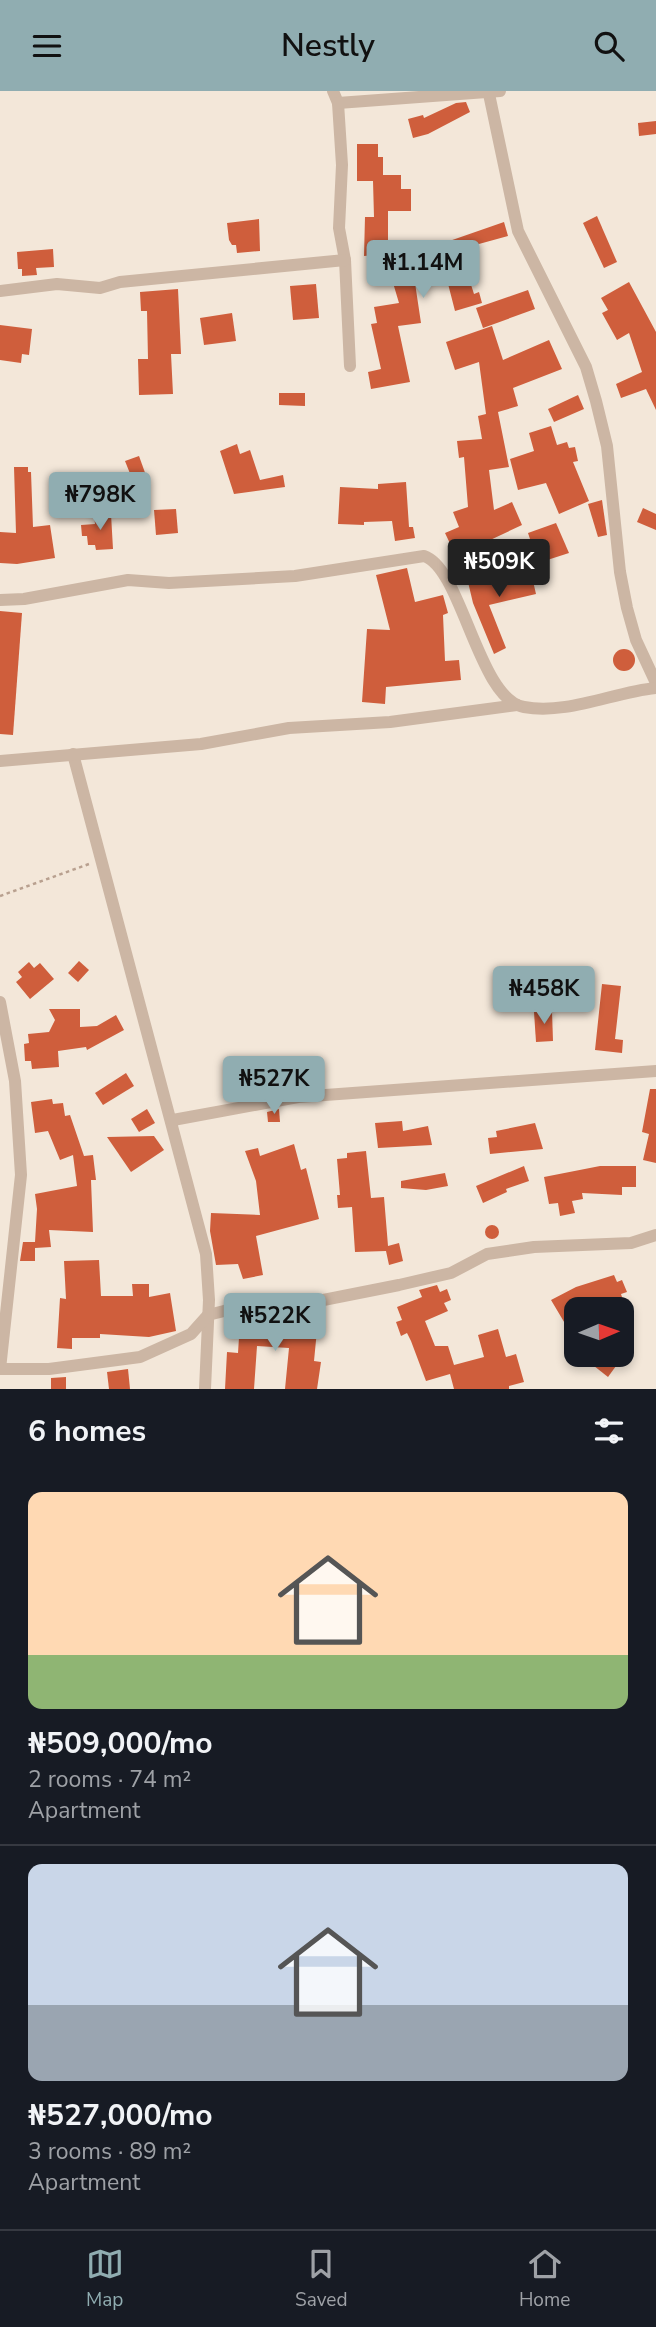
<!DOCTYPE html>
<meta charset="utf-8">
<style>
body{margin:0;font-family:"Nunito Sans",sans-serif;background:#242831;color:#f1f3f6;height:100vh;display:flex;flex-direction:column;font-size:26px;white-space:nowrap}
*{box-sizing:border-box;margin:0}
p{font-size:23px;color:#9ea1a6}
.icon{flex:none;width:38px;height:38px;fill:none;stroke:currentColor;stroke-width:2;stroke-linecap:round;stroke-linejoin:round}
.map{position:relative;height:1298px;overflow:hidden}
.details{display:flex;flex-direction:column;background:#171b24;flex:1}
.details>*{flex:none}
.needle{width:46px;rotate:88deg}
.fabs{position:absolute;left:564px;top:1206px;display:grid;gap:14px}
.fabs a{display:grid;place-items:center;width:70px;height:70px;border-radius:14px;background:#171b24;box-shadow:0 4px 10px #0003;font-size:35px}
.price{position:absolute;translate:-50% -60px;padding:0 16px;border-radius:7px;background:#90adb1;color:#111;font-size:23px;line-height:46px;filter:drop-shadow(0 2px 4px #0008)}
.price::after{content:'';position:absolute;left:50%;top:42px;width:21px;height:16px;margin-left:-10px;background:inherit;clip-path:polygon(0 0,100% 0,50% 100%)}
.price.active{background:#222;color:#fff}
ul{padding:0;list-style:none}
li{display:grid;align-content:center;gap:14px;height:371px;padding:0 28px}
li+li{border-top:2px solid #363941}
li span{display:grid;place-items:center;height:217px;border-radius:14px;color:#555}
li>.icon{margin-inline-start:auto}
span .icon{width:126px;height:126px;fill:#fffc;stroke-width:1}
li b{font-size:30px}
h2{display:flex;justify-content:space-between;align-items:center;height:84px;padding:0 28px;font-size:30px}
header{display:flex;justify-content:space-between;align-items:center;height:91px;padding:0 28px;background:#90adb1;color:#111;font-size:32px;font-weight:600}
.menu{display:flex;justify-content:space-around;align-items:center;height:98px;border-top:2px solid #363941;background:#171b24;font-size:19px;color:#9ea1a6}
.menu a{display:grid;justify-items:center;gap:4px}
.menu .active{color:#90adb1}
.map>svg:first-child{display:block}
.building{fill:#cf5e3c}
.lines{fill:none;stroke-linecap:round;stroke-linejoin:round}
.path{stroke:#b8a08f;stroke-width:2.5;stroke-dasharray:3.5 3.5;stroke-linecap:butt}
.street{stroke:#ccb6a4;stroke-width:12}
</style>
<header><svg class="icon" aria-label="menu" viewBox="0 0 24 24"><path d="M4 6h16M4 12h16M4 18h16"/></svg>Nestly<svg class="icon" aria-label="search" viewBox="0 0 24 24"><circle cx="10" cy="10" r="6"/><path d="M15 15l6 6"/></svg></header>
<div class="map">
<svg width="656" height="1298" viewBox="0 0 656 1298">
<rect width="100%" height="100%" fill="#f3e7d9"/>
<g class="building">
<path d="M 466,11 L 470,21 L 428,43 L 413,47 L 408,28 L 423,24 L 424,27 L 456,12 Z"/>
<path d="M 656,30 L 656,43 L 639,45 L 638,32 Z"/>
<path d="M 357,53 L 378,53 L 378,66 L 383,66 L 383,84 L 401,84 L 401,98 L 411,98 L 411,120 L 388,120 L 388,163 L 364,165 L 365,126 L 374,126 L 373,90 L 357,90 Z"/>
<path d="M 597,125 L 617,171 L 604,177 L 583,132 Z"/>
<path d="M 259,128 L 260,160 L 237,162 L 236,154 L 232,154 L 229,149 L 227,132 Z"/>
<path d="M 504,131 L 508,145 L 468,156 L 472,165 L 463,169 L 474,203 L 479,201 L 482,212 L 455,220 L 446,185 L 415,192 L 421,232 L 398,235 L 410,291 L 371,298 L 368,281 L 381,278 L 371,233 L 377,232 L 374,216 L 399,212 L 388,175 L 438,163 L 435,155 Z"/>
<path d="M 53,158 L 54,176 L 36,177 L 37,184 L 22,185 L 22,178 L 18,178 L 17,161 Z"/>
<path d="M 629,191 L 656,241 L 656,319 L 646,298 L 621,307 L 616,293 L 642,281 L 629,242 L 617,249 L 602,222 L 608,219 L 601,207 Z"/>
<path d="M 316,193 L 319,227 L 293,229 L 290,195 Z"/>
<path d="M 178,198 L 181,263 L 171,263 L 173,303 L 139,304 L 138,268 L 148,268 L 147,220 L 141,220 L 140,201 Z"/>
<path d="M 528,199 L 535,218 L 483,237 L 476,217 Z"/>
<path d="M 232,222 L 236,250 L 204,254 L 200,227 Z"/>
<path d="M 0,234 L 32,238 L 29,264 L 22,263 L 21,272 L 0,269 Z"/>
<path d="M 492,235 L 503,269 L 549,249 L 562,278 L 513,297 L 518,315 L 498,321 L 509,376 L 489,379 L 494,419 L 512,411 L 522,434 L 456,465 L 445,442 L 459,436 L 453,421 L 468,416 L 464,366 L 459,367 L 457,350 L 482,348 L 478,325 L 486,323 L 479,271 L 455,279 L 446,251 Z"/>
<path d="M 279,302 L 305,302 L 305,315 L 279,314 Z"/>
<path d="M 578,304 L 584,318 L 554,331 L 548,318 Z"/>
<path d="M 551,335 L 557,354 L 567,351 L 569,357 L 575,356 L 578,370 L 573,371 L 589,410 L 559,423 L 546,392 L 518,399 L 510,368 L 534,360 L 529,342 Z"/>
<path d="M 237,353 L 240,363 L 250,359 L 260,389 L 283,384 L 285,396 L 234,403 L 220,360 Z"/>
<path d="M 139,365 L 148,390 L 135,395 L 125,370 Z"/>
<path d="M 14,376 L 28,376 L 28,381 L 31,381 L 33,436 L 50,434 L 55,467 L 17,473 L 0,472 L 0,441 L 16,442 Z"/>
<path d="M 406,391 L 409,436 L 413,436 L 415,447 L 395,450 L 392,430 L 364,431 L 364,434 L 338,433 L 340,396 L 378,398 L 378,393 Z"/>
<path d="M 602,409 L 607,444 L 598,446 L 588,413 Z"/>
<path d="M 643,417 L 656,423 L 656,439 L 637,431 Z"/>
<path d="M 176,418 L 178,442 L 156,444 L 154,419 Z"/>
<path d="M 111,423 L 113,458 L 96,459 L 95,454 L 88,454 L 87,445 L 82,445 L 81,434 L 95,433 L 94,424 Z"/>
<path d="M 556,432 L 569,462 L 538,472 L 528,442 Z"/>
<path d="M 407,477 L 415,511 L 443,504 L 448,522 L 443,524 L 445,570 L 459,569 L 461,589 L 386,596 L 385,613 L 362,611 L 367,538 L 390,539 L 376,484 Z"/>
<path d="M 530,477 L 536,503 L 489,514 L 506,557 L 494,563 L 473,512 L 468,491 Z"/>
<path d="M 0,520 L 22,522 L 13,644 L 0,643 Z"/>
<circle cx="624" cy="569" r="11"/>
<path d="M 79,870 L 89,879 L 78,891 L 68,882 Z"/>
<path d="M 29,871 L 34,877 L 40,872 L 54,888 L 30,908 L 16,891 L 22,886 L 18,881 Z"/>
<path d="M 602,893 L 621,895 L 615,948 L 623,949 L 622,962 L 595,959 Z"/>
<path d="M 49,918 L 80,918 L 80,936 L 97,935 L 116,924 L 124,939 L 87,959 L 86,956 L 58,960 L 59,976 L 32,978 L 31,970 L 25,970 L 24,953 L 29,952 L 28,943 L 49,941 L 55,929 Z"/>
<path d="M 552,920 L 553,950 L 536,951 L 534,921 Z"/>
<path d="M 126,982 L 134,995 L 103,1014 L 95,1002 Z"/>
<path d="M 650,998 L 656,998 L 656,1072 L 643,1069 L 649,1043 L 642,1041 Z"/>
<path d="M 52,1008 L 53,1013 L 63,1012 L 65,1025 L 70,1024 L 84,1065 L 93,1064 L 96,1089 L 91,1089 L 93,1141 L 49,1139 L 51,1156 L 35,1157 L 35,1170 L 20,1170 L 23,1151 L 35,1151 L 37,1118 L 35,1103 L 77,1095 L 73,1064 L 60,1069 L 48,1040 L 35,1042 L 31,1011 Z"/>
<path d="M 147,1018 L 155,1032 L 139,1041 L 131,1028 Z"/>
<path d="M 279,1018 L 280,1031 L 268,1031 L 267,1021 Z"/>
<path d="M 402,1030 L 403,1040 L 428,1035 L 432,1054 L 378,1057 L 375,1032 Z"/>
<path d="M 535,1032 L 543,1058 L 490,1063 L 488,1047 L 497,1046 L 496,1040 Z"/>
<path d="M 154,1045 L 164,1059 L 131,1081 L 107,1046 Z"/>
<path d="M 294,1053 L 301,1079 L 306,1077 L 319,1128 L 256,1145 L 263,1184 L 243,1188 L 238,1173 L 216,1174 L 210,1140 L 211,1122 L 260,1124 L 256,1090 L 245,1060 L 258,1057 L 260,1065 Z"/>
<path d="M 366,1060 L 371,1107 L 384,1106 L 388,1155 L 399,1152 L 403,1170 L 389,1174 L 386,1160 L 355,1161 L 352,1116 L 338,1117 L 337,1104 L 340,1104 L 337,1068 L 347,1067 L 347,1062 Z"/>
<path d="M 524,1075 L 529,1090 L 506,1098 L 507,1101 L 483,1112 L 476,1095 Z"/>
<path d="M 600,1075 L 636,1075 L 636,1096 L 622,1096 L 622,1104 L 582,1102 L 583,1108 L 572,1110 L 575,1122 L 560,1125 L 558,1112 L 549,1113 L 544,1086 Z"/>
<path d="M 445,1082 L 448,1095 L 426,1099 L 401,1097 L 401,1090 Z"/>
<circle cx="492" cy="1141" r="7"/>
<path d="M 99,1169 L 101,1205 L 133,1205 L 132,1193 L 149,1193 L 149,1206 L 170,1202 L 176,1240 L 149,1246 L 100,1243 L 100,1247 L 72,1247 L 72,1258 L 57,1257 L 60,1207 L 66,1208 L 64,1170 Z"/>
<path d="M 614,1184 L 617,1191 L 622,1189 L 627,1201 L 621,1203 L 623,1209 L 599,1218 L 576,1218 L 576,1251 L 551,1209 L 576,1196 Z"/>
<path d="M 437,1194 L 440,1201 L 447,1198 L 451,1209 L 444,1212 L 448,1220 L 425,1230 L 435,1255 L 448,1255 L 454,1274 L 484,1266 L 478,1244 L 498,1238 L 506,1266 L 516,1263 L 524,1291 L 509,1295 L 509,1298 L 454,1298 L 450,1283 L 426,1290 L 411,1250 L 407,1242 L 401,1245 L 396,1231 L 402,1229 L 397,1216 L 422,1206 L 419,1199 Z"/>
<path d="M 280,1226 L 310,1229 L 309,1238 L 317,1239 L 314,1270 L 321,1271 L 317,1298 L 285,1298 L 289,1257 L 257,1255 L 254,1298 L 225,1298 L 227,1261 L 238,1262 L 240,1231 L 251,1232 L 251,1227 L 280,1229 Z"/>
<path d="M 595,1264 L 624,1264 L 608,1286 L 589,1271 Z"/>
<path d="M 128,1278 L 130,1298 L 109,1298 L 107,1281 Z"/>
<path d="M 66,1286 L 66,1298 L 51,1298 L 51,1287 Z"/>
</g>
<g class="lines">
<path class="path" d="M 0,805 L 89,773"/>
<g class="street">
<path d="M 333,0 L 338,12 L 342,74 L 339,137 L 345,169 L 350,275"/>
<path d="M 489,3 L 518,140 L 586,276 L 596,310 L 607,355 L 620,481 L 627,517 L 636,549 L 656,592"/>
<path d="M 338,12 L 500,0"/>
<path d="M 0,200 L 57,193 L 100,197 L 120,191 L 345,169"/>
<path d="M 0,509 L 24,508 L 128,489 L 169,492 L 295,485 L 424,465 C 462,477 478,608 524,616 C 567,624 614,601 656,597"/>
<path d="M 73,663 L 206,1163 L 209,1209 L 205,1298"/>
<path d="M 0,670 L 201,653 L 289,637 L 390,631 L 517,614"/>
<path d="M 0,911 L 15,990 L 21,1084 L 0,1278 L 49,1278 L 140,1266 L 191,1243 L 208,1224 L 224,1220 L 256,1214 L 288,1216 L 399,1194 L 451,1182 L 487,1163 L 534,1156 L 631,1152 L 656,1144"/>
<path d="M 173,1029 L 298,1006 L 656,980"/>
</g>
</g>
</svg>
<div class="fabs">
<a><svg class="needle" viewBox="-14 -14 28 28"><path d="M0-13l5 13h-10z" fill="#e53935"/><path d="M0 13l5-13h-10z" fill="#9ea1a6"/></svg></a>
</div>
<b class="price" style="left:423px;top:209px">₦1.14M</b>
<b class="price" style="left:100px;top:441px">₦798K</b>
<b class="price active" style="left:499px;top:508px">₦509K</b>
<b class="price" style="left:544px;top:935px">₦458K</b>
<b class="price" style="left:274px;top:1025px">₦527K</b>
<b class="price" style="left:275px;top:1262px">₦522K</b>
</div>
<section class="details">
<h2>6 homes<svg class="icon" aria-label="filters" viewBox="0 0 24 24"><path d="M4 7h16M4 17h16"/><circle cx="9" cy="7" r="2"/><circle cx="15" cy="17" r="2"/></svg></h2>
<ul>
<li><span style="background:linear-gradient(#ffd9b3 75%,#8fb573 0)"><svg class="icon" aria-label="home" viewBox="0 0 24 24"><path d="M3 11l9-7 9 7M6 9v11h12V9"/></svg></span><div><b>₦509,000/mo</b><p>2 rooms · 74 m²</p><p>Apartment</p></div></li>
<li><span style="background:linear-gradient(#c9d6e8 65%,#9aa5b1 0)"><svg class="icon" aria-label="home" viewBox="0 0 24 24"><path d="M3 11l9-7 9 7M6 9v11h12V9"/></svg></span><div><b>₦527,000/mo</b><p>3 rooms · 89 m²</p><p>Apartment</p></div></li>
</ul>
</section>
<nav class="menu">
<a class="active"><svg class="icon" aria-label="map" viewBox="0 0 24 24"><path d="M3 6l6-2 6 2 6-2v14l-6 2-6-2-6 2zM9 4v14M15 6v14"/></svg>Map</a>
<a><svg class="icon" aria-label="saved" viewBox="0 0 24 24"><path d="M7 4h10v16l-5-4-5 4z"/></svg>Saved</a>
<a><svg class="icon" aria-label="home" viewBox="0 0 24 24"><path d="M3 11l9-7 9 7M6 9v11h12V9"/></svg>Home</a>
</nav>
